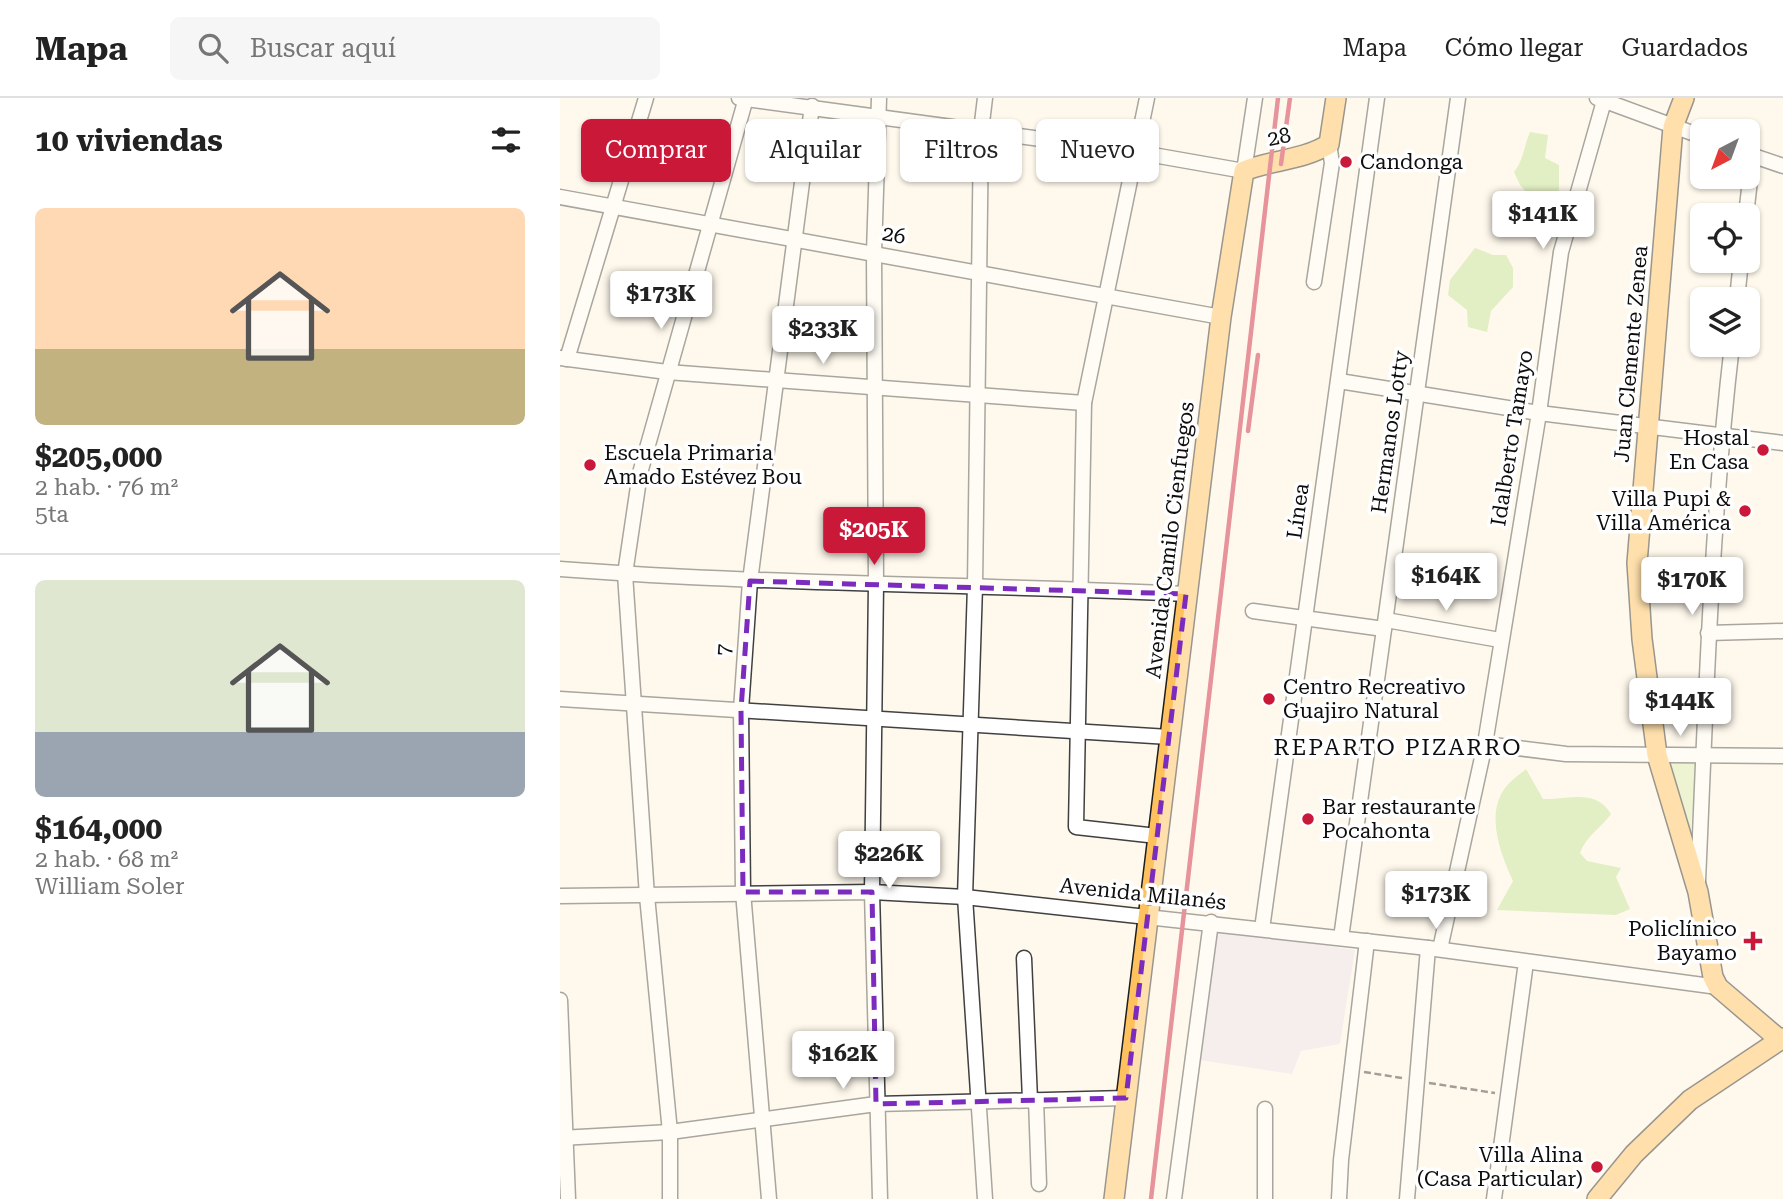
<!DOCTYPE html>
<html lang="es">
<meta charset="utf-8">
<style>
body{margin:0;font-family:"Roboto Serif",serif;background:#f6f6f6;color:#222;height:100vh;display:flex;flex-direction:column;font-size:26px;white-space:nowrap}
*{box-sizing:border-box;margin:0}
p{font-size:23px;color:#767676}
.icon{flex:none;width:38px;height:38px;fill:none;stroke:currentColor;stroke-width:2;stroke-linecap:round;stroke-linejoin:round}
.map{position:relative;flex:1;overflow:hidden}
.side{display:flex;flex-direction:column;background:#fff;width:560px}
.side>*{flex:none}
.banner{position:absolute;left:21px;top:21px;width:665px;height:63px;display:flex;gap:14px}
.needle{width:46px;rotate:221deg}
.buttons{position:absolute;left:1130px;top:21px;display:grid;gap:14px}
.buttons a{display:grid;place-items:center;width:70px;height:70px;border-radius:10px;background:#fff;box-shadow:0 2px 5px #0004;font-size:35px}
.price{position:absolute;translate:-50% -60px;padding:0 16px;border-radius:7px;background:#fff;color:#222;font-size:23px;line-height:46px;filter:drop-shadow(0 2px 4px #0008)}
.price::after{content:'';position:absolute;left:50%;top:42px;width:21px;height:16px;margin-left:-10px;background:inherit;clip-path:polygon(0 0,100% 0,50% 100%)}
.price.selected{background:#ca1839;color:#fff}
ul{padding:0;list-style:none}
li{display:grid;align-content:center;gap:14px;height:371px;padding:0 35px}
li+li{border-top:2px solid #e0e0e0}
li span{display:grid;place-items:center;height:217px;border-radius:10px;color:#555}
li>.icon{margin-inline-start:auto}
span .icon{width:126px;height:126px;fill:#fffc;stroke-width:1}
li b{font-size:30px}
h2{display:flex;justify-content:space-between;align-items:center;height:84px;padding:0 35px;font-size:30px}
.chip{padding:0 24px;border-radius:10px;background:#fff;box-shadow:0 2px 5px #0004;font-size:24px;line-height:63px}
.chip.selected{background:#ca1839;color:#fff}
header{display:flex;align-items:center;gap:42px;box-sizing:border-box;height:98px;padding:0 35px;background:#fff;border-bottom:2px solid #e0e0e0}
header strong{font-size:33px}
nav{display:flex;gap:38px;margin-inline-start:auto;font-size:24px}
.search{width:490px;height:63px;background:#f6f6f6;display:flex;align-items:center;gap:18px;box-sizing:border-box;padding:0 24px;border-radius:10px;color:#767676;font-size:26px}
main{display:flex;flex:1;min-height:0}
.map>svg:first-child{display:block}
.industrial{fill:#eae0ed}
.green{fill:#d9edb2}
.forest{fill:#bfe090}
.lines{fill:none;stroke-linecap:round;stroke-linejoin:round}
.minor-casing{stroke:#404040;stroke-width:17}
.major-casing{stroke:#1e1e1e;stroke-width:22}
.path{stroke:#2f2f2f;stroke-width:2.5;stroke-dasharray:7 3.5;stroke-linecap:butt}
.minor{stroke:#fff;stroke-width:14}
.major{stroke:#ffc15d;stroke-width:19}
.rail{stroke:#ca1839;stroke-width:4.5}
.marked{fill:none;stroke:#7b2cbf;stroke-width:5;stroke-dasharray:14 9;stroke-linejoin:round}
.poi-dot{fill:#ca1839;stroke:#fff;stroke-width:2.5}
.labels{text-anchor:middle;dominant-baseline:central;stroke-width:7;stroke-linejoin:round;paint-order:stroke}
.street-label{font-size:21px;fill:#0d0d0d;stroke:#fff}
.poi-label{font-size:21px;fill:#0d0d0d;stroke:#fff;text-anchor:start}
.neighbourhood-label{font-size:23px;letter-spacing:2px;fill:#0d0d0d;stroke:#fff}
</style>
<header>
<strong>Mapa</strong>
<div class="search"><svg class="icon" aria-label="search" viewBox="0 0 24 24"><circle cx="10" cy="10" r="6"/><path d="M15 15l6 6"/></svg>Buscar aquí</div>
<nav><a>Mapa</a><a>Cómo llegar</a><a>Guardados</a></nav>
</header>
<main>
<section class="side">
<h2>10 viviendas<svg class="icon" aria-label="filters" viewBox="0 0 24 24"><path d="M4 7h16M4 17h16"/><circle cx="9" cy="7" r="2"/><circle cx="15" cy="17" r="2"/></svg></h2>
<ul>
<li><span style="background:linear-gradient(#ffd9b3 65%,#c2b280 0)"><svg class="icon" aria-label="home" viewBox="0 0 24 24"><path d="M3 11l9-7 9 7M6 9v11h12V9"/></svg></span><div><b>$205,000</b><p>2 hab. · 76 m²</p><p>5ta</p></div></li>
<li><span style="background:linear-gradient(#dfe7d0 70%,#9aa5b1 0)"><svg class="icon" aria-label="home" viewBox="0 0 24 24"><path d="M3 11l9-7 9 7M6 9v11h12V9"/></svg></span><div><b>$164,000</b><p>2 hab. · 68 m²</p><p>William Soler</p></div></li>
</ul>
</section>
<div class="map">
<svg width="1223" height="1101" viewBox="0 0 1223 1101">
<rect width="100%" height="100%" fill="#fff9ed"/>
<path class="industrial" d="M 657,831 L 795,852 L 780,946 L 741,953 L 732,976 L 632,961 Z"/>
<path class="green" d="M 1104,659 L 1138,659 L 1130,738 Z"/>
<g class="forest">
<path d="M 970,34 L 988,37 L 985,60 L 999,67 L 999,91 L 993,105 L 979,109 L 960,87 L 954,74 C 963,63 964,48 970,34 Z"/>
<path d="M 915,150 L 933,157 L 946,157 L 953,170 L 953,189 L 931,213 L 927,234 L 908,229 L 907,212 L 888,197 L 890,182 Z"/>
<path d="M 966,671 L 983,701 C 1010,702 1035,690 1051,716 C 1040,731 1026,738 1020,755 L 1027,763 L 1061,770 L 1056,779 L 1070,811 L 1056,817 L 937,812 L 953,783 C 941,757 925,717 945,690 C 950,683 959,677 966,671 Z"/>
</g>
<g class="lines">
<defs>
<g id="minor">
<path d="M 179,0 L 576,54 L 684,73 L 695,0"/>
<path d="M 319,0 L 314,155 L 316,486 L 312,794 L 320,1101"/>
<path d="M 587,0 L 524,305 L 516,729 L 597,738"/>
<path d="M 1037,0 L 1143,39"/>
<path d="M 1188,56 L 1223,68"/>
<path d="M 0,99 L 661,219"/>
<path d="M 1186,117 L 1193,57"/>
<path d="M 754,184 L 772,65 L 769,46"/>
<path d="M 1177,201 L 1181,163"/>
<path d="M 0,260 L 107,274 L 524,305"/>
<path d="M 7,261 L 86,0"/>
<path d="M 779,283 L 979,315 L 1223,345"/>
<path d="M 0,471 C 209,487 417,486 626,496"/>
<path d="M 693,513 L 824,531"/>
<path d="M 826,522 L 940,542"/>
<path d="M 1148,535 L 1223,533"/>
<path d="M 0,601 L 609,639"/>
<path d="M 925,646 L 1006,656 L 1223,658"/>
<path d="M 1138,783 C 1146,604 1151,425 1172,247"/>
<path d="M 0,798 L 312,794 L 405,799 L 868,850 L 1158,889"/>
<path d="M 702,831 L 817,0"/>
<path d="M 781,840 L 898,0"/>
<path d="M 880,851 L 925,646 L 979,315 L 1001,154 L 1044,3"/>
<path d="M 464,860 L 470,1002"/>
<path d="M 0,902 L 8,1101"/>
<path d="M 476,1002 L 479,1086"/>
<path d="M 0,1040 L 110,1034 L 316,1006 L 566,1000"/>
<path d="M 110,1101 L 110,1034 L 87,798 L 65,476 L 80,375 L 186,0"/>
<path d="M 209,1101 L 183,794 L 181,612 L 190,483 L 252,8"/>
<path d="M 425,1101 L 405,799 L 415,488 L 421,33 L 425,0"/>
<path d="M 614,1101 L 651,824"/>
<path d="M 705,1101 L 705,1011"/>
<path d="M 779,1101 L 781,1062 L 807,843"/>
<path d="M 847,1101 L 868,850"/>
<path d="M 934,1101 L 966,864"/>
</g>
<g id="major">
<path d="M 1124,0 L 1113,29 L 1077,465 L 1082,541 L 1097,657 L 1138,794 L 1153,879 L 1158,889 L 1220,942"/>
<path d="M 554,1101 L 661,219 L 684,73 C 711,62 744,62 769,46 L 776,0"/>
<path d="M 1037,1101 L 1074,1056 L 1130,1002 L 1223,940"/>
</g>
</defs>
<use href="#minor" class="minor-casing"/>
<use href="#major" class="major-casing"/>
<g class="path">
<path d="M 804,974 L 842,980"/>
<path d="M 869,985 L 935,995"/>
</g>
<use href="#minor" class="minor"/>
<use href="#major" class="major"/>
<g class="rail">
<path d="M 721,66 L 730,0"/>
<path d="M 688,333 L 698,257"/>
<path d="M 591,1101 L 718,0"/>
</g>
</g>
<path d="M0 0H1223V1101H0ZM 190,483 L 626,496 L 566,1000 L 316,1006 L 312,794 L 183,794 L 181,612 Z" fill="#fff9ed" fill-opacity=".55" fill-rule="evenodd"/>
<path class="marked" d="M 190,483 L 626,496 L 566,1000 L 316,1006 L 312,794 L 183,794 L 181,612 Z"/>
<g class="poi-dot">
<circle cx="786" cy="64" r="7"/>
<circle cx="1203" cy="352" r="7"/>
<circle cx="30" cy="367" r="7"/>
<circle cx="1185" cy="413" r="7"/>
<circle cx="709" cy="601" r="7"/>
<circle cx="748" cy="721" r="7"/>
<path d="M1189.5 832.5h7v7h7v7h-7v7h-7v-7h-7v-7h7z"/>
<circle cx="1037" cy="1069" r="7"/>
</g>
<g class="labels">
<g class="street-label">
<text transform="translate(719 39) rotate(-12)">28</text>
<text transform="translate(334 137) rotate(10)">26</text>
<text transform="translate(1071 256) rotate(-85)">Juan Clemente Zenea</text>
<text transform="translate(830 334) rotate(-82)">Hermanos Lotty</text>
<text transform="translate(952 340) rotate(-81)">Idalberto Tamayo</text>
<text transform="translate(738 413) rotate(-82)">Línea</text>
<text transform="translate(610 442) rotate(-83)">Avenida Camilo Cienfuegos</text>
<text transform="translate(164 552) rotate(-86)">7</text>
<text transform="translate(583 796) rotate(6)">Avenida Milanés</text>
</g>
<g class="poi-label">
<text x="800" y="64">Candonga</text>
<text x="1189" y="340" text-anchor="end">Hostal<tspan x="1189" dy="24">En Casa</tspan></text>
<text x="44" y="355">Escuela Primaria<tspan x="44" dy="24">Amado Estévez Bou</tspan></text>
<text x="1171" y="401" text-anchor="end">Villa Pupi &amp;<tspan x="1171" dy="24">Villa América</tspan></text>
<text x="723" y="589">Centro Recreativo<tspan x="723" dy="24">Guajiro Natural</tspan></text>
<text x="762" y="709">Bar restaurante<tspan x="762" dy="24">Pocahonta</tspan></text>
<text x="1177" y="831" text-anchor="end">Policlínico<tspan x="1177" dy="24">Bayamo</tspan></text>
<text x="1023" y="1057" text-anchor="end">Villa Alina<tspan x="1023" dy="24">(Casa Particular)</tspan></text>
</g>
<g class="neighbourhood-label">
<text x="838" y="649">REPARTO PIZARRO</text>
</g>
</g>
</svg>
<div class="buttons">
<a><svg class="needle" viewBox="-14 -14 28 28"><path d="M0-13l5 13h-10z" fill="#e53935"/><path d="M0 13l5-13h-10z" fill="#767676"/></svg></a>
<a><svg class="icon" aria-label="locate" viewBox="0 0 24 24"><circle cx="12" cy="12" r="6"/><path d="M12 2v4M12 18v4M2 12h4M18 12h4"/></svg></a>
<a><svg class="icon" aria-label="layers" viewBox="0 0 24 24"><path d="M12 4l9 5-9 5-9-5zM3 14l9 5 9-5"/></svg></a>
</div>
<b class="price" style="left:983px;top:153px">$141K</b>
<b class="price" style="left:101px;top:233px">$173K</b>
<b class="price" style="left:263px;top:268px">$233K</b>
<b class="price selected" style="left:314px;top:469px">$205K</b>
<b class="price" style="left:886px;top:515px">$164K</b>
<b class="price" style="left:1132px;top:519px">$170K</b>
<b class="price" style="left:1120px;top:640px">$144K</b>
<b class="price" style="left:329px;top:793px">$226K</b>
<b class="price" style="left:876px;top:833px">$173K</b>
<b class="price" style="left:283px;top:993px">$162K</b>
<div class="banner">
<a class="chip selected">Comprar</a>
<a class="chip">Alquilar</a>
<a class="chip">Filtros</a>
<a class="chip">Nuevo</a>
</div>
</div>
</main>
